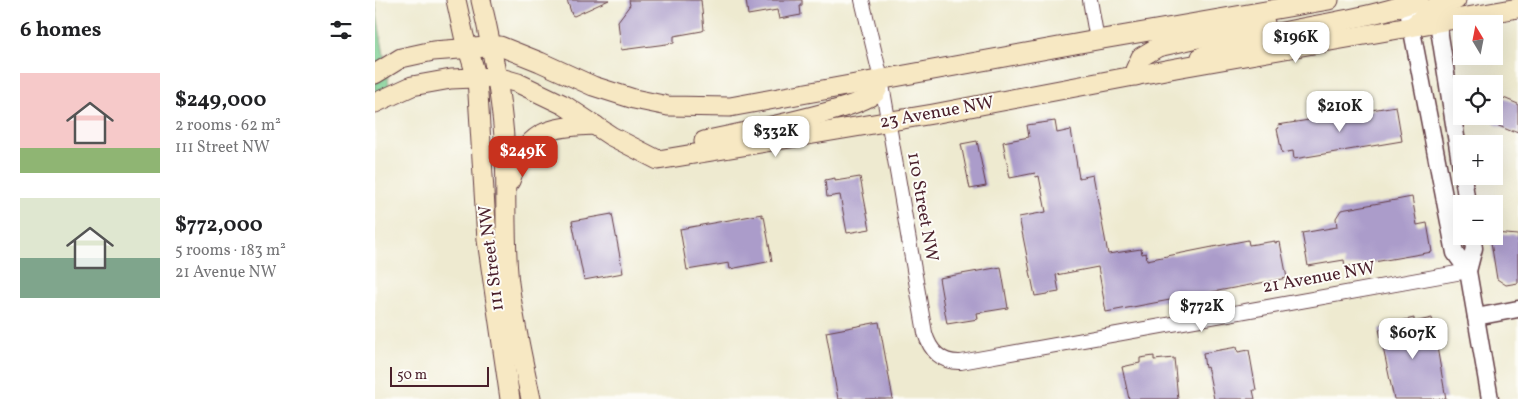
<!DOCTYPE html>
<meta charset="utf-8">
<style>
body{margin:0;font-family:Vollkorn,serif;background:#f2f2f2;color:#202124;height:100vh;display:flex;flex-direction:column;font-size:19px;white-space:nowrap}
*{box-sizing:border-box;margin:0}
p{font-size:16px;color:#757577}
.icon{flex:none;width:28px;height:28px;fill:none;stroke:currentColor;stroke-width:2;stroke-linecap:round;stroke-linejoin:round}
.map{position:relative;flex:1;overflow:hidden}
.side{display:flex;flex-direction:column;background:#fff;width:375px}
.side>*{flex:none}
.needle{width:32px;rotate:350deg}
.buttons{position:absolute;left:1078px;top:15px;display:grid;gap:10px}
.buttons a{display:grid;place-items:center;width:50px;height:50px;border-radius:0px;background:#fff;box-shadow:0 5px 20px #0002;font-size:25px}
.scale{position:absolute;left:15px;bottom:12px;width:99px;box-sizing:border-box;padding-left:5px;border:2px solid #4a1f2b;border-top:0;font-size:14px;line-height:18px;white-space:nowrap;color:#4a1f2b;-webkit-text-stroke:4px #fdfcf7;paint-order:stroke}
.price{position:absolute;translate:-50% -42px;padding:0 11px;border-radius:10px;background:#fff;color:#222;font-size:16px;line-height:32px;filter:drop-shadow(0 1px 2px #0008)}
.price::after{content:'';position:absolute;left:50%;top:30px;width:15px;height:11px;margin-left:-8px;background:inherit;clip-path:polygon(0 0,100% 0,50% 100%)}
.price.selected{background:#c8321e;color:#fff}
ul{padding:0;list-style:none}
li{display:flex;align-items:center;gap:15px;height:125px;padding:0 20px}
li span{display:grid;place-items:center;flex:none;width:140px;height:100px;border-radius:0px;color:#555}
li>.icon{margin-inline-start:auto}
span .icon{width:60px;height:60px;fill:#fffc;stroke-width:1}
li b{font-size:21px}
h2{display:flex;justify-content:space-between;align-items:center;height:60px;padding:0 20px;font-size:21px}
main{display:flex;flex:1;min-height:0}
.map>svg:first-child{display:block}
.green{fill:#79ce91;stroke:#62765e}
.building{fill:#ab9cca}
.lines{fill:none;stroke-linecap:round;stroke-linejoin:round}
.minor-casing{stroke:#633d44;stroke-width:16}
.tertiary-casing{stroke:#633d44;stroke-width:19}
.secondary-casing{stroke:#633d44;stroke-width:21}
.minor{stroke:#fff;stroke-width:14}
.tertiary{stroke:#fff;stroke-width:16}
.secondary{stroke:#f7e8c3;stroke-width:19}
.labels{text-anchor:middle;dominant-baseline:central;stroke-width:4;stroke-linejoin:round;paint-order:stroke}
.street-label{font-size:18px;fill:#4a1f2b;stroke:#fdfcf7}
</style>
<main>
<section class="side">
<h2>6 homes<svg class="icon" aria-label="filters" viewBox="0 0 24 24"><path d="M4 7h16M4 17h16"/><circle cx="9" cy="7" r="2"/><circle cx="15" cy="17" r="2"/></svg></h2>
<ul>
<li><span style="background:linear-gradient(#f6c9c9 75%,#8fb573 0)"><svg class="icon" aria-label="home" viewBox="0 0 24 24"><path d="M3 11l9-7 9 7M6 9v11h12V9"/></svg></span><div><b>$249,000</b><p>2 rooms · 62 m²</p><p>111 Street NW</p></div></li>
<li><span style="background:linear-gradient(#dfe7d0 60%,#7fa58c 0)"><svg class="icon" aria-label="home" viewBox="0 0 24 24"><path d="M3 11l9-7 9 7M6 9v11h12V9"/></svg></span><div><b>$772,000</b><p>5 rooms · 183 m²</p><p>21 Avenue NW</p></div></li>
</ul>
</section>
<div class="map">
<svg width="1143" height="399" viewBox="0 0 1143 399">
<rect width="100%" height="100%" fill="#fdfcf7"/>
<filter id="ink" filterUnits="userSpaceOnUse"><feTurbulence type="fractalNoise" baseFrequency=".02" numOctaves="2"/><feDisplacementMap in="SourceGraphic" scale="10" xChannelSelector="R" yChannelSelector="G"/><feConvolveMatrix kernelMatrix="1 2 1 2 8 2 1 2 1" color-interpolation-filters="sRGB"/></filter>
<filter id="wash" filterUnits="userSpaceOnUse"><feTurbulence type="fractalNoise" baseFrequency=".0096" numOctaves="4" result="noise"/><feDisplacementMap in="SourceGraphic" scale="20" xChannelSelector="R" yChannelSelector="G"/><feGaussianBlur stdDeviation="1.12" result="paint"/><feColorMatrix in="noise" values="0 0 0 0 0 0 0 0 0 0 0 0 0 0 0 0 0 1.4 0 .05"/><feComposite in="paint" operator="in"/></filter>
<g filter="url(#wash)">
<rect width="100%" height="100%" fill="#eeead0"/>
<path class="green" d="M 0,3 L 16,96 L 0,96 Z"/>
<g id="blocks">
<g class="building">
<path d="M 192,0 L 234,0 L 199,16 L 197,15 Z"/>
<path d="M 254,0 L 326,0 L 329,30 L 327,31 L 299,36 L 299,43 L 246,50 L 243,21 L 255,5 Z"/>
<path d="M 371,0 L 427,0 L 427,6 L 425,6 L 426,15 L 404,19 L 402,10 L 373,15 Z"/>
<path d="M 1119,94 L 1143,104 L 1143,132 L 1138,130 L 1138,132 L 1119,124 Z"/>
<path d="M 1021,106 L 1027,141 L 919,159 L 918,151 L 907,153 L 902,129 L 904,128 L 903,125 Z"/>
<path d="M 680,121 L 682,133 L 696,130 L 704,178 L 718,175 L 733,254 L 766,249 L 767,254 L 771,253 L 772,260 L 873,240 L 874,245 L 900,241 L 900,243 L 905,242 L 912,278 L 731,312 L 723,267 L 681,275 L 684,292 L 660,296 L 644,217 L 671,212 L 664,176 L 661,177 L 660,173 L 635,178 L 628,142 L 654,137 L 652,125 Z"/>
<path d="M 602,141 L 611,186 L 595,189 L 586,144 Z"/>
<path d="M 485,177 L 495,229 L 472,233 L 465,195 L 452,197 L 450,180 L 460,178 L 460,181 Z"/>
<path d="M 1037,197 L 1042,225 L 1052,223 L 1057,252 L 970,267 L 969,260 L 933,266 L 927,233 L 962,227 L 961,218 L 966,210 Z"/>
<path d="M 237,214 L 248,273 L 209,280 L 197,221 Z"/>
<path d="M 387,214 L 387,217 L 389,216 L 397,261 L 355,269 L 354,263 L 312,270 L 305,229 Z"/>
<path d="M 1119,233 L 1143,235 L 1143,283 L 1131,285 L 1122,279 L 1115,236 L 1119,236 Z"/>
<path d="M 626,267 L 633,308 L 602,313 L 603,319 L 572,324 L 564,278 Z"/>
<path d="M 1039,318 L 1039,322 L 1057,318 L 1071,399 L 1019,399 L 1004,329 L 1022,325 L 1021,322 Z"/>
<path d="M 504,322 L 518,399 L 463,399 L 451,332 Z"/>
<path d="M 862,347 L 863,352 L 874,350 L 881,390 L 878,390 L 880,399 L 839,399 L 834,374 L 832,367 L 830,368 L 828,353 Z"/>
<path d="M 779,356 L 779,360 L 799,358 L 803,399 L 754,399 L 747,367 L 765,363 L 765,358 Z"/>
</g>
</g>
</g>
<g filter="url(#ink)">
<use href="#blocks" fill-opacity="0" stroke="#633d44" stroke-width="1"/>
<g class="lines">
<defs>
<g id="minor">
<path d="M 487,0 L 506,79 L 550,333 C 555,351 567,363 586,362 L 1093,271"/>
<path d="M 715,0 L 722,40"/>
</g>
<g id="tertiary">
<path d="M 1031,0 L 1080,253 L 1093,271"/>
<path d="M 1061,10 L 1086,168"/>
<path d="M 1088,176 L 1092,204"/>
<path d="M 1097,236 L 1099,248 L 1093,271 L 1115,399"/>
<path d="M 1101,317 L 1143,309"/>
</g>
<g id="secondary">
<path d="M 81,0 L 89,36 L 102,78 L 112,240 L 135,399"/>
<path d="M 106,0 C 118,51 128,102 130,154 C 132,197 129,240 134,283 C 139,322 148,361 156,399"/>
<path d="M 1038,26 L 1060,7 L 1081,0"/>
<path d="M 826,57 C 893,26 975,26 1044,0"/>
<path d="M 0,74 L 26,58 L 58,51 L 125,46 L 165,62 L 218,86 L 259,99 L 293,106 L 355,107 L 722,40 L 954,0"/>
<path d="M 761,76 L 760,70 L 766,57 L 783,47 L 890,23"/>
<path d="M 0,103 L 37,86 L 76,79 L 122,77 L 143,83 L 189,105 L 236,136 L 283,160 L 558,114 L 801,68 L 1143,8"/>
<path d="M 329,141 C 356,135 486,109 500,93 C 503,90 504,83 506,79"/>
<path d="M 135,181 C 152,131 170,127 220,125"/>
</g>
</defs>
<use href="#minor" class="minor-casing"/>
<use href="#tertiary" class="tertiary-casing"/>
<use href="#secondary" class="secondary-casing"/>
<use href="#minor" class="minor"/>
<use href="#tertiary" class="tertiary"/>
<use href="#secondary" class="secondary"/>
</g>
</g>
<g class="labels">
<g class="street-label">
<text transform="translate(562 113) rotate(-10)">23 Avenue NW</text>
<text transform="translate(547 207) rotate(80)">110 Street NW</text>
<text transform="translate(117 258) rotate(-97)">111 Street NW</text>
<text transform="translate(944 278) rotate(-10)">21 Avenue NW</text>
</g>
</g>
</svg>
<div class="buttons">
<a><svg class="needle" viewBox="-14 -14 28 28"><path d="M0-13l5 13h-10z" fill="#e53935"/><path d="M0 13l5-13h-10z" fill="#757577"/></svg></a>
<a><svg class="icon" aria-label="locate" viewBox="0 0 24 24"><circle cx="12" cy="12" r="6"/><path d="M12 2v4M12 18v4M2 12h4M18 12h4"/></svg></a>
<a>+</a>
<a>−</a>
</div>
<div class="scale">50 m</div>
<b class="price" style="left:921px;top:64px">$196K</b>
<b class="price" style="left:965px;top:133px">$210K</b>
<b class="price" style="left:401px;top:158px">$332K</b>
<b class="price selected" style="left:148px;top:178px">$249K</b>
<b class="price" style="left:827px;top:333px">$772K</b>
<b class="price" style="left:1038px;top:360px">$607K</b>
</div>
</main>
